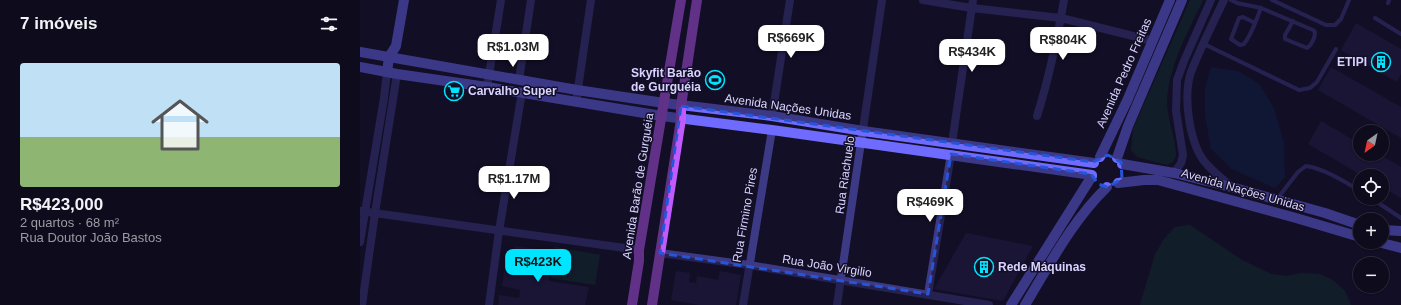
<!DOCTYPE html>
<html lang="pt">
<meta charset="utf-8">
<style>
body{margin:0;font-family:Helvetica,sans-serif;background:#171425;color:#f1f3f6;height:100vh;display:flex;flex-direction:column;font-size:15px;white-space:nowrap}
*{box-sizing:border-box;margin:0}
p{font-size:13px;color:#9b9ba3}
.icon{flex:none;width:22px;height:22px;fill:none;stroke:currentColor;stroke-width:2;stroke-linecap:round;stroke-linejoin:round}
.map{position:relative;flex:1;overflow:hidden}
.sheet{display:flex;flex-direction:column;background:#0e0b1c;width:360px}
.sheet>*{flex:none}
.needle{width:26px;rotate:213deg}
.buttons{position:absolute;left:993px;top:125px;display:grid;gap:8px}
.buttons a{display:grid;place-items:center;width:36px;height:36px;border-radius:50%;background:#0e0b1c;box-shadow:0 1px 3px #0004,0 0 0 1px #2e2b3b;font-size:20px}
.price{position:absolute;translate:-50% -34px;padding:0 9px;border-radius:8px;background:#fff;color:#222;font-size:13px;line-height:26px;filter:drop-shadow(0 1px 2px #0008)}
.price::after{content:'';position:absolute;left:50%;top:24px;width:12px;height:9px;margin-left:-6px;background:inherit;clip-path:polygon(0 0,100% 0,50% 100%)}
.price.current{background:#00e5ff;color:#111}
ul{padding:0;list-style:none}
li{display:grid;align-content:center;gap:8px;height:212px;padding:0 20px}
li+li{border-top:1px solid #2e2b3b}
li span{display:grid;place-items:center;height:124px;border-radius:4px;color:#555}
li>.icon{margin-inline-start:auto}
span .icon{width:72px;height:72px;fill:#fffc;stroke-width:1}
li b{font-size:17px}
h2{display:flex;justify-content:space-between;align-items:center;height:48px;padding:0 20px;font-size:17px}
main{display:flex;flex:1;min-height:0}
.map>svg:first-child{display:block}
.green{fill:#12302f}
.water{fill:#0c2248}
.building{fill:#241b47}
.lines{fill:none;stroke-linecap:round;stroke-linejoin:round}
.lane{stroke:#3d3a85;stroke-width:4}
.street{stroke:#3d3a85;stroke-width:8}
.secondary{stroke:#6f6bff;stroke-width:10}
.primary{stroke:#c25bff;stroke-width:10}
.marked{fill:none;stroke:#2655da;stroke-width:3;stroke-dasharray:8 5;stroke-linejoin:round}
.labels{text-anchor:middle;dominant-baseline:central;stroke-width:3;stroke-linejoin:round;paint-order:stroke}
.poi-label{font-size:12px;font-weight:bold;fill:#d9d4ff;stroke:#130f26;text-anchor:end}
.street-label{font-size:12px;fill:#d9d4ff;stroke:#130f26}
</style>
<main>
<section class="sheet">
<h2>7 imóveis<svg class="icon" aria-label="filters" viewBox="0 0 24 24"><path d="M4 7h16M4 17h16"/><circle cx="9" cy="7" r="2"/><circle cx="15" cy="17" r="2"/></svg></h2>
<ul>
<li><span style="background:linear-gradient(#bfe0f5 60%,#8fb573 0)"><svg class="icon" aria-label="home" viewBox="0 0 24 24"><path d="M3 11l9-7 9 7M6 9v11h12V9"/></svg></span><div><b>R$423,000</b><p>2 quartos · 68 m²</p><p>Rua Doutor João Bastos</p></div></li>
</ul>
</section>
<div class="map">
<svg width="1041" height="305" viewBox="0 0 1041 305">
<rect width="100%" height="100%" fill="#130f26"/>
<g class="green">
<path d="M 830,0 L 843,0 C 828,31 807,70 807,104 C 808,122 816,139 816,156 L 813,162 L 807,165 L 777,157 L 771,150 L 773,129 Z"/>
<path d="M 830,225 L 882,260 L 911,274 L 926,276 L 942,273 L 959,274 L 973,280 L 985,291 L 991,305 L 780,305 L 795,254 L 804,239 L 815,227 Z"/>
<path d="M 195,247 L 240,255 L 235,285 L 191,278 Z"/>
</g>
<path class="water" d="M 851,67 L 878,71 L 899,84 L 914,108 L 924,143 L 925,177 L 915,188 L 872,169 L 851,149 L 845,115 L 845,88 Z"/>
<g class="building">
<path d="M 996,23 L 1041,49 L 1041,74 L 1037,82 L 981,50 Z"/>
<path d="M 971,67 L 1041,107 L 1041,138 L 958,90 Z"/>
<path d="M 961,121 L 1000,144 L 1000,154 L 1018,154 L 1041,167 L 1041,198 L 1022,187 L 1022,176 L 1003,176 L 948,144 Z"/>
<path d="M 606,233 L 673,246 L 643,301 L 574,289 Z"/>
<path d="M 155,246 L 192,251 L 190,263 L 163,260 L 163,266 L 189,270 L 189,281 L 229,287 L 225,305 L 138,305 L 139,295 L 159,298 L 160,290 L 142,286 L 145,266 L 152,267 Z"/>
<path d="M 316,271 L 330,273 L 329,282 L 336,283 L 337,276 L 358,280 L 360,271 L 381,275 L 376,305 L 339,305 L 311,300 Z"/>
</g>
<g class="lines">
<g class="lane">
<path d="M 871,0 L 877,3 L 901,8 L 953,30 L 955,32 C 955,37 952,45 947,48 L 925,39 L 925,35 L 933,21"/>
<path d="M 912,0 L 966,25 L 975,25 L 981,19 L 989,0"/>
<path d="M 1028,3 L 1029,0"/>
<path d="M 1015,18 L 1041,34"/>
<path d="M 895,23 L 883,17 L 879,18 L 871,39 L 880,45 L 884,44 C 892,34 896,20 901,8"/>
<path d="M 844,44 L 939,90 L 950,88 L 957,82 L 976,49"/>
<path d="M 1011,198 L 1041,218"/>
<path d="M 917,199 L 938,172 L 946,166 C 965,169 984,181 1000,191"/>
</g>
<g class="street">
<path d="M 563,0 L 612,8 L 701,18 L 793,41"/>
<path d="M 864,0 C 853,23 840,49 831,72 C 823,96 829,141 844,161 C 852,171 861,178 871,186"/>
<path d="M 159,80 L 171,0"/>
<path d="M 127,87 L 141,0"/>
<path d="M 216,102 L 231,0"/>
<path d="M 412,116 L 430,0"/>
<path d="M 677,116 C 689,78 697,40 704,0"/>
<path d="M 592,143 L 613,0"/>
<path d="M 814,173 L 821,163 L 823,155 L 816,111 L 817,80 L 824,61 L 851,0"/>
<path d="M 0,211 L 279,250"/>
<path d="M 0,242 L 24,98 L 27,72"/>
<path d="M 300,253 L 389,265 L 629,305"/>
<path d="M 568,294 L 591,154"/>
<path d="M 2,305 L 15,213 L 37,74"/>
<path d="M 129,305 L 139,231 L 162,92"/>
<path d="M 383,305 L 412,130"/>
<path d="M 477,305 L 522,0"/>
</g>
<g class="secondary">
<path d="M 0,52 L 217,90 L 304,103 L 412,116 L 503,131 L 734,163"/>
<path d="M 0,67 L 37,74 L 127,87 L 302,116 L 412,130 L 732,175"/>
<path d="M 27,72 L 29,57 L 36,46 L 44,0"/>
<path d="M 740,157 L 767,101 L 810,0"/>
<path d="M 757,158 L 768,126 L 822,0"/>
<path d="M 762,164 L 814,173 L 871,187 L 965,213 L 1000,225"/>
<path d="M 758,183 L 784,180 L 798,180 L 936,218 L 1000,237"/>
<path d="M 1022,230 L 1041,231"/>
<path d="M 1018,242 L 1041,248"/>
<path d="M 651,305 L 732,176"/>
<path d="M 665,305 C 690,264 712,221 747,187"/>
</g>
<g class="primary">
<path d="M 272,305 L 279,261 L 279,250 L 321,0"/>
<path d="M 292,305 L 321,119 L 321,106 L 337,0"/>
</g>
</g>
<path d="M0 0H1041V305H0ZM 321,106 L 733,162 L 748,155 L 761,162 L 762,179 L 747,187 L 738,184 L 731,174 L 591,154 L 568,294 L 300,253 Z" fill="#130f26" fill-opacity=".55" fill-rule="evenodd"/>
<path class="marked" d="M 321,106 L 733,162 L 748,155 L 761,162 L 762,179 L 747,187 L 738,184 L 731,174 L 591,154 L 568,294 L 300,253 Z"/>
<defs>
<symbol id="building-ring" viewBox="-11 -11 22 22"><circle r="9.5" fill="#130f26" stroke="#00e5ff" stroke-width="1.5"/><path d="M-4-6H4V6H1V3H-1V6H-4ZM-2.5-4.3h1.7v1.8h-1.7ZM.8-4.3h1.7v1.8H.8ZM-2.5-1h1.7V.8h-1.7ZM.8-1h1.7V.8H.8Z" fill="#00e5ff"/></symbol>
<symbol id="stadium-ring" viewBox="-11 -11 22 22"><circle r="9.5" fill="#130f26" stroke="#00e5ff" stroke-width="1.5"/><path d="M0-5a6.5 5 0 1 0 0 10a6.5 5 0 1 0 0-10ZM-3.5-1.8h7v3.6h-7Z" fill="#00e5ff"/></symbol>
<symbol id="supermarket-ring" viewBox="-11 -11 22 22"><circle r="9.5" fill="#130f26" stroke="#00e5ff" stroke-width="1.5"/><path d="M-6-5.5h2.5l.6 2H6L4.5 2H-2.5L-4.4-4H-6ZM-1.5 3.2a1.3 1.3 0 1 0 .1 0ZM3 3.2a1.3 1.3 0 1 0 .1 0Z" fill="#00e5ff"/></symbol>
</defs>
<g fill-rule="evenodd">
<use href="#building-ring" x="1010" y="51" width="22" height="22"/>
<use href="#stadium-ring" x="344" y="69" width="22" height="22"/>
<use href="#supermarket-ring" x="83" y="80" width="22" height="22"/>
<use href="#building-ring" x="613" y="256" width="22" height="22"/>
</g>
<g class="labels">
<g class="poi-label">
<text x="1007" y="62">ETIPI</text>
<text x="341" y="73">Skyfit Barão<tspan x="341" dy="14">de Gurguéia</tspan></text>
<text x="108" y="91" text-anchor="start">Carvalho Super</text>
<text x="638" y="267" text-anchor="start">Rede Máquinas</text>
</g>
<g class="street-label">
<text transform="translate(764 73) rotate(-66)">Avenida Pedro Freitas</text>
<text transform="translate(428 107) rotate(8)">Avenida Nações Unidas</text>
<text transform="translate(485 175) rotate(-82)">Rua Riachuelo</text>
<text transform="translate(278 186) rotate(-81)">Avenida Barão de Gurguéia</text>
<text transform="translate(883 190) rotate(16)">Avenida Nações Unidas</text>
<text transform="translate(385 215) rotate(-80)">Rua Firmino Pires</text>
<text transform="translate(467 266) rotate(9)">Rua João Virgilio</text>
</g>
</g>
</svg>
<div class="buttons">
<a><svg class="needle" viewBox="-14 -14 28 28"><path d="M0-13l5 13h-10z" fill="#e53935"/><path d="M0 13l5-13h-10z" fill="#9b9ba3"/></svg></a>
<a><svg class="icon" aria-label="locate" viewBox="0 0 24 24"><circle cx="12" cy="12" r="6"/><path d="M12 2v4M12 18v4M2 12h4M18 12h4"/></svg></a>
<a>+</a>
<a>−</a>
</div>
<b class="price" style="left:431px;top:59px">R$669K</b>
<b class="price" style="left:703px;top:61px">R$804K</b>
<b class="price" style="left:153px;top:68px">R$1.03M</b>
<b class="price" style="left:612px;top:73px">R$434K</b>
<b class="price" style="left:154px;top:200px">R$1.17M</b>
<b class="price" style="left:570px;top:223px">R$469K</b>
<b class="price current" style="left:178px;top:283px">R$423K</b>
</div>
</main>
